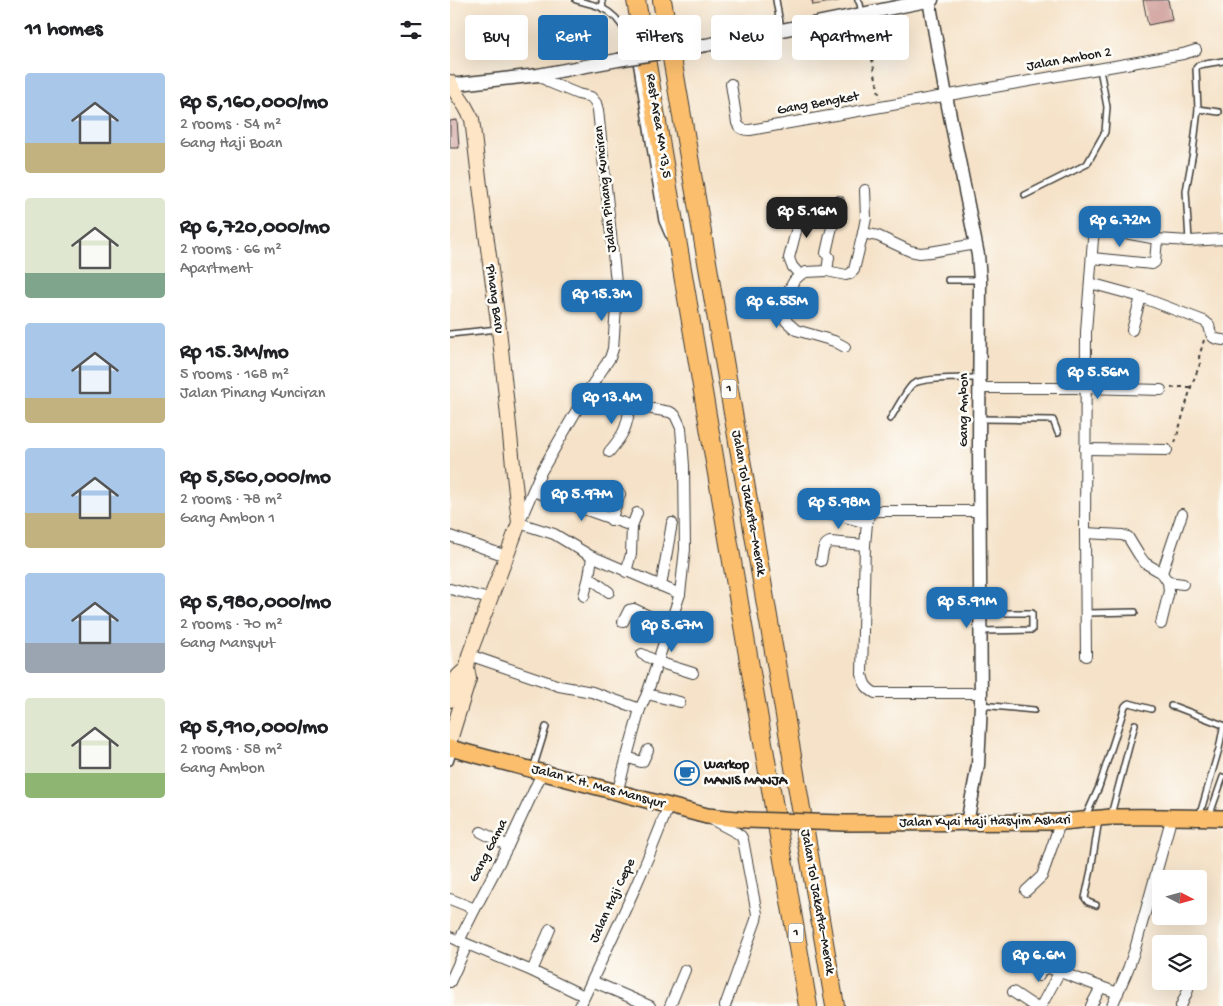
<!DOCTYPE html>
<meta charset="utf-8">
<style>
body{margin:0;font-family:"Gochi Hand",sans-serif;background:#f2f2f2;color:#202124;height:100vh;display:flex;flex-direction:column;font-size:19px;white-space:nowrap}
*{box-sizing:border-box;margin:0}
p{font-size:16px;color:#757577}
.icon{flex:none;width:28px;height:28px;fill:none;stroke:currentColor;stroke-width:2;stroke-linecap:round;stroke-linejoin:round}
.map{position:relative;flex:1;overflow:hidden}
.sheet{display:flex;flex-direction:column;background:#fff;width:450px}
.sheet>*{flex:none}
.guide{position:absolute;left:15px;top:15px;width:475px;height:45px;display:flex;gap:10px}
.needle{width:32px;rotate:96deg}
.tools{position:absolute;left:702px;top:870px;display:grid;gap:10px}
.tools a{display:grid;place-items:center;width:55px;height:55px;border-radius:5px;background:#fff;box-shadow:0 5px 20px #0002;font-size:25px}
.price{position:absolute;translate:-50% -42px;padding:0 11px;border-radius:10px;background:#1f6fb2;color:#fff;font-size:16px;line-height:32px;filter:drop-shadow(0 1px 2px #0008)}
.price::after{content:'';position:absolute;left:50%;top:30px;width:15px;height:11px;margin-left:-8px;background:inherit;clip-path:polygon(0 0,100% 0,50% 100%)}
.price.current{background:#222;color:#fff}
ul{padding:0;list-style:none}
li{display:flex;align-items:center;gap:15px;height:125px;padding:0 25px}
li span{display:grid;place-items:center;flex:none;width:140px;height:100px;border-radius:5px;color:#555}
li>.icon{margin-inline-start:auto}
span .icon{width:60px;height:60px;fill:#fffc;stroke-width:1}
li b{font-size:21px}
h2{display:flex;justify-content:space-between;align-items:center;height:60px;padding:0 25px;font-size:21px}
.tag{padding:0 18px;border-radius:5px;background:#fff;box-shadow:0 5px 20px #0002;font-size:18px;line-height:45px}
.tag.current{background:#1f6fb2;color:#fff}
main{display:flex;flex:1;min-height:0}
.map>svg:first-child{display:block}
.building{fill:#ce9b98}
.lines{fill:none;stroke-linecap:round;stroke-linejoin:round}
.service-casing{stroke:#3d3a36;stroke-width:8}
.minor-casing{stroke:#3d3a36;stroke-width:12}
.tertiary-casing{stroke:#3d3a36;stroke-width:15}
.secondary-casing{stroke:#3d3a36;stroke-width:16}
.primary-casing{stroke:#3d3a36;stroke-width:18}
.motorway-casing{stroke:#3d3a36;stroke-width:20}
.path{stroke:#3d3a36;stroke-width:2;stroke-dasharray:4 4;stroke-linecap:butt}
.service{stroke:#fff;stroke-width:5}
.minor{stroke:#fff;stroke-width:10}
.tertiary{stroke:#fff;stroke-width:12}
.secondary{stroke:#fde5c5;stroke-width:14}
.primary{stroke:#fabe6d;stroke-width:15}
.motorway{stroke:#fabe6d;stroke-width:18}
.tertiary-bridge-casing{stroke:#3d3a36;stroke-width:15;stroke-linecap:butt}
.primary-bridge-casing{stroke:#3d3a36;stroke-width:18;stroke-linecap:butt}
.tertiary-bridge{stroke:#fff;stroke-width:12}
.primary-bridge{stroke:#fabe6d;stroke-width:15}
.labels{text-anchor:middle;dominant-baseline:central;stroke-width:5;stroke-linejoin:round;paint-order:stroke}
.shield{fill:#fdfcf7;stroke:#605f5e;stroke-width:1}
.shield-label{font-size:12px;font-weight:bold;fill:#1c1c1c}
.street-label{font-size:14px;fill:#1c1c1c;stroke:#fdfcf7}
.poi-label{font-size:14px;font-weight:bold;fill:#1c1c1c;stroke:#fdfcf7;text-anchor:start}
</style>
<main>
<section class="sheet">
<h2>11 homes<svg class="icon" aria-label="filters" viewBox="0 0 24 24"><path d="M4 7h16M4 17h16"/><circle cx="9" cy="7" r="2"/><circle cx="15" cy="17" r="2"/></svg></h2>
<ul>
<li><span style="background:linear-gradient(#a9c7e8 70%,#c2b280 0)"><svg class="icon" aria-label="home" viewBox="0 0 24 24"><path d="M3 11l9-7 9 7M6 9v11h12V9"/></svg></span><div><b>Rp 5,160,000/mo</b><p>2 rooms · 54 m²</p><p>Gang Haji Boan</p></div></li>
<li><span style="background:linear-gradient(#dfe7d0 75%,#7fa58c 0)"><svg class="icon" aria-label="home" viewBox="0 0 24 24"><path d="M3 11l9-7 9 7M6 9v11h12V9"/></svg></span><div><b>Rp 6,720,000/mo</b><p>2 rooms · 66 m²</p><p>Apartment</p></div></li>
<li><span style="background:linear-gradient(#a9c7e8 75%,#c2b280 0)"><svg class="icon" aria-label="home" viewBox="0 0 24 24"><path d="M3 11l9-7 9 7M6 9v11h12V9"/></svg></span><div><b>Rp 15.3M/mo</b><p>5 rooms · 168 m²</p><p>Jalan Pinang Kunciran</p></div></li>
<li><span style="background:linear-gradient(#a9c7e8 65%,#c2b280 0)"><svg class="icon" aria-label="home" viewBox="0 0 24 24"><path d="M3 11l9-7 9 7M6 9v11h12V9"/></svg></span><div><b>Rp 5,560,000/mo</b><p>2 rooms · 78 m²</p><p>Gang Ambon 1</p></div></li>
<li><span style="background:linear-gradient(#a9c7e8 70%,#9aa5b1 0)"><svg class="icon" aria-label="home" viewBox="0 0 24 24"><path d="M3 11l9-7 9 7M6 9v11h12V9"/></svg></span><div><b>Rp 5,980,000/mo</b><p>2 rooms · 70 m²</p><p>Gang Mansyut</p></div></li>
<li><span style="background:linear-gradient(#dfe7d0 75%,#8fb573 0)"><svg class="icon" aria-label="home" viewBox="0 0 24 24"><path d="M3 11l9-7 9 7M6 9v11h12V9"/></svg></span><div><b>Rp 5,910,000/mo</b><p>2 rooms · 58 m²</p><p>Gang Ambon</p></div></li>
</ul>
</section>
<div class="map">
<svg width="773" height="1006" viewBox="0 0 773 1006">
<rect width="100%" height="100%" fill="#fdfcf7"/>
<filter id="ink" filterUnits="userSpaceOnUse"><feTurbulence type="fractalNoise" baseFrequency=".02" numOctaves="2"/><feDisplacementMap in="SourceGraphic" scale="10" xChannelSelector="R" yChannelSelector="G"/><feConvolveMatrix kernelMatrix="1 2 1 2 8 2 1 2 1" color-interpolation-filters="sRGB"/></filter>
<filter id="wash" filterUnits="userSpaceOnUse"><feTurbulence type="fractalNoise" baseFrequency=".0096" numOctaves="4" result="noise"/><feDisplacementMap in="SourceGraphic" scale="20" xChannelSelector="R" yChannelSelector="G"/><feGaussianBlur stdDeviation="1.12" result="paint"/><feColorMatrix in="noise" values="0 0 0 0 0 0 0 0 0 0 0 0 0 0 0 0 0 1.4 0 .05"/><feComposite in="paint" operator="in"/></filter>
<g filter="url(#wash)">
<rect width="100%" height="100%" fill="#f5e2c8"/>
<g id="blocks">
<g class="building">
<path d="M 362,0 L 389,0 L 389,1 L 363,5 Z"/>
<path d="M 693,0 L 718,0 L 722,20 L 698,25 Z"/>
<path d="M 7,120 L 9,148 L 0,148 L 0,121 Z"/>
</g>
</g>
</g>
<g filter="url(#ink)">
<use href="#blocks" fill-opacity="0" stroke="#3d3a36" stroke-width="1"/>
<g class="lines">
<defs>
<g id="service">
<path d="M 126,0 C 135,3 144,4 152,8 C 175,19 182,45 187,67 L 212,221 L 218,235"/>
<path d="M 152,0 L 153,9"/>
<path d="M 326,0 L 331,29"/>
<path d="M 408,0 L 410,4 L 412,13"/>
<path d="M 748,109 L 746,68 L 749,65 L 773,61"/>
<path d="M 575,195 L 637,164 L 655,132 L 657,107 L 650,69"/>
<path d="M 739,241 L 736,191 L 743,152 L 748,109 L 769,112"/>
<path d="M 498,280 L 530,280"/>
<path d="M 0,334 L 48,329"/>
<path d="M 440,419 C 445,412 457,388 463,384 C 473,377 516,378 529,378"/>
<path d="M 530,419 L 603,420 L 608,433"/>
<path d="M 531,613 L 582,613 L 582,630 L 531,631"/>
<path d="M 636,613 L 685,612"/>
<path d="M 531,705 L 584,710"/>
<path d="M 721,706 L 726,707 L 773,725"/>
<path d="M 0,762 L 4,750"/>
<path d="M 83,769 L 96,727"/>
<path d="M 750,814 L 769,749 L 773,728"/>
<path d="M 760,814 L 773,777"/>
<path d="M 661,815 L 685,724"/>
<path d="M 635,818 L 649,787 L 675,706 L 677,704 L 679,703 L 701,709"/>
<path d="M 646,905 L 638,902 L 635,898 L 641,870 L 649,819"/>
</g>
<g id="minor">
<path d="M 88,75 L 101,83 L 128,94 L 141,97 L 146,103 L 148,110 L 167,292 L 163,349 L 160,358 L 136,394 L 91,472 L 69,523 L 104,534 L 139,555 L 230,594"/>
<path d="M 281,84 L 287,123 C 290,129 293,130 300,130 L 733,54 L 746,50"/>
<path d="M 389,201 L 380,235 L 376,253 L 379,257 L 377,271 L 356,272 L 350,275 L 344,281 L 337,293 L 335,309 L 336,321 L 346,330 L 384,341 L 395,347"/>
<path d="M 413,233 L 416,218 L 415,190"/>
<path d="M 642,258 L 702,264 L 705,262 L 707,239"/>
<path d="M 377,271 L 396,275 L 400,274 L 404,270 L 413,233 L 428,236 L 460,251 L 470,253 L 480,252 L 526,244"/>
<path d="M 350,275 L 342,266 L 339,258 L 352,208"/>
<path d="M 640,283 L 691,297 L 754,321 L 759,325 C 761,336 761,339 773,340"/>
<path d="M 682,330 L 691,297"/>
<path d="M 530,388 L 636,388 L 711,390"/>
<path d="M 136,394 L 180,405 L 220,412 L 225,415 L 231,428 L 234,466 L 235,549 L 230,594 L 197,694 L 190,709 L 167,793"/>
<path d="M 635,449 L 717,450"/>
<path d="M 159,452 C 174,434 177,428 180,405"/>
<path d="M 83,491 L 182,526"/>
<path d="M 372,511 L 417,523"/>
<path d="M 530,511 L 427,511 L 422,512 L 419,515 L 417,523 L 415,545 L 412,674 C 414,684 416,688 425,693 L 530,693"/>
<path d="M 161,520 L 170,494"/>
<path d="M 635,533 L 672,535 L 678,537 L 689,555 L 695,563 L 712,573"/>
<path d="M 0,536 L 56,556"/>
<path d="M 142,557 L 139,577 L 159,592"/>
<path d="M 371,561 C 373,553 372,545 380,542 L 415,545"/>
<path d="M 176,572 L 181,554 L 182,526 L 187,513"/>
<path d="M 718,582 L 733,584"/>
<path d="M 211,586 L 222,523"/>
<path d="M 0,589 L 40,599"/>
<path d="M 134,596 L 139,577"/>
<path d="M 173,622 L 179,610 L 184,609 L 220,626"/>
<path d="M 711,624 L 719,591 L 718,582 L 712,573 L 732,514"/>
<path d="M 192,654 L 208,662 L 243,673"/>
<path d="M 19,655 L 109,686 L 142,692 L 190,709"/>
<path d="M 636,656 L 635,533 L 636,332 L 643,239 L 645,231 L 648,229 L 653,229 L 707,239 L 739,241 L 773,239"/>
<path d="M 197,694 L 230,702"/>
<path d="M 177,757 L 191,762 L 193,761 L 198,750"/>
<path d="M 261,819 L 287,833 L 291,836 L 293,840 L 307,914 L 306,920 L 275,1006"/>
<path d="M 31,832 L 58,846"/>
<path d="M 576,891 L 592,876 L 608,829 L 609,822"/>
<path d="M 0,899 L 25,909"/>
<path d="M 0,937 L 82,971 L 134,996"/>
<path d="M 9,941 L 25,909 L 58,846 L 92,773"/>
<path d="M 82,971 L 100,929"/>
<path d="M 589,976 L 591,970 L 599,968 L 651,987"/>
<path d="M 142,981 L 200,1006"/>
<path d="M 0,982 L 17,945"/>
<path d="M 563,992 L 584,1006"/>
<path d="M 130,1006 C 161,940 193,875 218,807"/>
<path d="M 220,1006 L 235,970"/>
<path d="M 591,1006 L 609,973"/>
<path d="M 641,1006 L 651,987 L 668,993"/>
<path d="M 662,1006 L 678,969 L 685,949 L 722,816"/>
<path d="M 731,1006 L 738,990"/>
</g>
<g id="tertiary">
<path d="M 479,0 L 496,96 L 528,255 L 530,280 L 529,447 L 531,705 L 528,765 L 517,823"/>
<path d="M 256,45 L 482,0"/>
<path d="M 0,85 L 88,75 L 168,60"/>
</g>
<g id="secondary">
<path d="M 0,82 L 1,85 L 15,106 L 22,119 L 34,219 L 49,329 L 69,523 L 19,655 L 17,668 L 19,679 L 0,740"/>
<path d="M 0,700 L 8,676 L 17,668"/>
</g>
<g id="primary">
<path d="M 0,748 L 257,816 L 297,820"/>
<path d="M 394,823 L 609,822 C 627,821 645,818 663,817 C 700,816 736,817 773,818"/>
</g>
<g id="motorway">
<path d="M 186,0 C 242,336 301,671 358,1006"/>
<path d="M 212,0 L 385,1006"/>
</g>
</defs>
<use href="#service" class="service-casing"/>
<use href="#minor" class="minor-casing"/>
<use href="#tertiary" class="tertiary-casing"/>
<use href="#secondary" class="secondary-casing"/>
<use href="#primary" class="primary-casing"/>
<use href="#motorway" class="motorway-casing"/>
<g class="path">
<path d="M 417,35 L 430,98"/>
<path d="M 721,388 L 731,387 L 741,387"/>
<path d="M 725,443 L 741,387 L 750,364 L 749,357 L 754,340"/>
</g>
<use href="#service" class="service"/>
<use href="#minor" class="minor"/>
<use href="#tertiary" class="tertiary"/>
<use href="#secondary" class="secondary"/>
<use href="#primary" class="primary"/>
<use href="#motorway" class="motorway"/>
<defs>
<path id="tertiary-bridge" d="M 168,60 L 256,45"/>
<path id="primary-bridge" d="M 297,820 L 394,823"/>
</defs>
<use href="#tertiary-bridge" class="tertiary-bridge-casing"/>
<use href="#primary-bridge" class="primary-bridge-casing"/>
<use href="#tertiary-bridge" class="tertiary-bridge"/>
<use href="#primary-bridge" class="primary-bridge"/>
</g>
</g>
<defs>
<symbol id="cafe-ring" viewBox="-11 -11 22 22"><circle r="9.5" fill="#fdfcf7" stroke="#1f6fb2" stroke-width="1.5"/><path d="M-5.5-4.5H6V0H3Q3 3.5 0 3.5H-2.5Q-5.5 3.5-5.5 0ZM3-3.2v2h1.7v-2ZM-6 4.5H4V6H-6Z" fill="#1f6fb2"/></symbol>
</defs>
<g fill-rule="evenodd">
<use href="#cafe-ring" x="223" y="759" width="28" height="28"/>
</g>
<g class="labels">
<g class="shield">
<rect x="271.5" y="379.5" width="15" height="19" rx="4"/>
<rect x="338.5" y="923.5" width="15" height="19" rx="4"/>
</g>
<g class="shield-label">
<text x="279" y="389">1</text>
<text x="346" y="933">1</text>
</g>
<g class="street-label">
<text transform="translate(619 60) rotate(-10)">Jalan Ambon 2</text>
<text transform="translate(368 104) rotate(-10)">Gang Bengket</text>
<text transform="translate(208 126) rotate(81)">Rest Area KM 13,5</text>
<text transform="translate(156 189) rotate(-96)">Jalan Pinang Kunciran</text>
<text transform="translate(44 299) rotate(82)">Pinang Baru</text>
<text transform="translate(514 410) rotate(-90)">Gang Ambon</text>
<text transform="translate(298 503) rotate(80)">Jalan Tol Jakarta–Merak</text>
<text transform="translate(148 787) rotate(15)">Jalan K.H. Mas Mansyur</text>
<text transform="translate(535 822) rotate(-1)">Jalan Kyai Haji Hasyim Ashari</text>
<text transform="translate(39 851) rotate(-63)">Gang Gama</text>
<text transform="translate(163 901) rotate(-65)">Jalan Haji Cepe</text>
<text transform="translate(367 902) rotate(80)">Jalan Tol Jakarta–Merak</text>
</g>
<g class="poi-label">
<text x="254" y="765">Warkop<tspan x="254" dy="16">MANIS MANJA</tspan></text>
</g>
</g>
</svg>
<div class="tools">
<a><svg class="needle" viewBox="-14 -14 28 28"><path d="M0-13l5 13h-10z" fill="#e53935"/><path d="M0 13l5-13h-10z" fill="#757577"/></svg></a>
<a><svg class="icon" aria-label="layers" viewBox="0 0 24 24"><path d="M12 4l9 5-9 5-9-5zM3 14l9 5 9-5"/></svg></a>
</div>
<b class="price current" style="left:357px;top:239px">Rp 5.16M</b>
<b class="price" style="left:670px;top:248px">Rp 6.72M</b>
<b class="price" style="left:152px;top:322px">Rp 15.3M</b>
<b class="price" style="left:327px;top:329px">Rp 6.55M</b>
<b class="price" style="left:648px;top:400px">Rp 5.56M</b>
<b class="price" style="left:162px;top:425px">Rp 13.4M</b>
<b class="price" style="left:132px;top:522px">Rp 5.97M</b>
<b class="price" style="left:389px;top:530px">Rp 5.98M</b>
<b class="price" style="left:517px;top:629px">Rp 5.91M</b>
<b class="price" style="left:222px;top:653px">Rp 5.67M</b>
<b class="price" style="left:589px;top:983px">Rp 6.6M</b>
<div class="guide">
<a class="tag">Buy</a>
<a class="tag current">Rent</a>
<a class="tag">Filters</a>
<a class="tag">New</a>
<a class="tag">Apartment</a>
</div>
</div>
</main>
